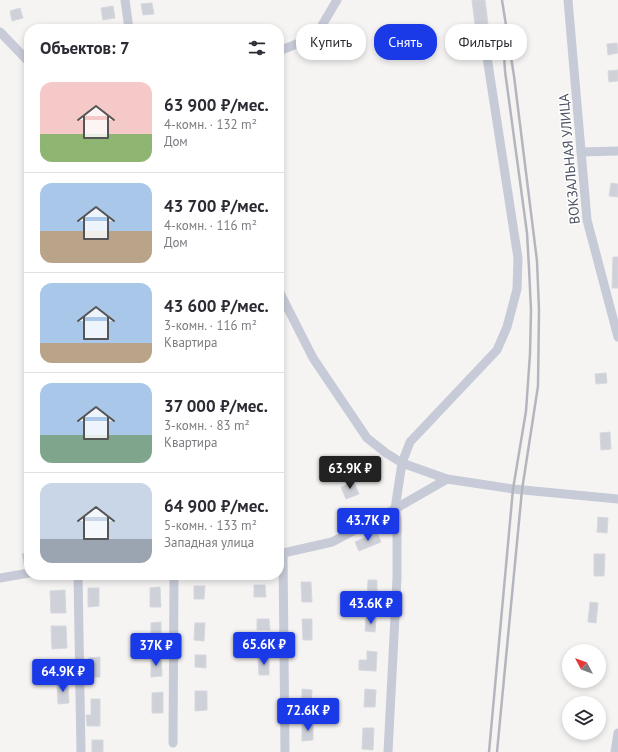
<!DOCTYPE html>
<html lang="ru">
<meta charset="utf-8">
<style>
body{margin:0;font-family:"PT Sans",sans-serif;background:#f2f2f3;color:#2b2b33;height:100vh;display:flex;flex-direction:column;font-size:15px;white-space:nowrap}
*{box-sizing:border-box;margin:0}
p{font-size:13px;color:#7c7c81}
.icon{flex:none;width:22px;height:22px;fill:none;stroke:currentColor;stroke-width:2;stroke-linecap:round;stroke-linejoin:round}
.map{position:relative;flex:1;overflow:hidden}
.sheet{position:absolute;left:24px;top:24px;width:260px;height:556px;display:flex;flex-direction:column;background:#fff;border-radius:16px;box-shadow:0 2px 6px #0003}
.sheet>*{flex:none}
.guide{position:absolute;left:296px;top:24px;width:262px;height:36px;display:flex;gap:8px}
.needle{width:26px;rotate:311deg}
.buttons{position:absolute;left:562px;top:644px;display:grid;gap:8px}
.buttons a{display:grid;place-items:center;width:44px;height:44px;border-radius:50%;background:#fff;box-shadow:0 2px 6px #0003;font-size:20px}
.price{position:absolute;translate:-50% -34px;padding:0 9px;border-radius:4px;background:#1a3ae8;color:#fff;font-size:13px;line-height:26px;filter:drop-shadow(0 1px 2px #0008)}
.price::after{content:'';position:absolute;left:50%;top:24px;width:12px;height:9px;margin-left:-6px;background:inherit;clip-path:polygon(0 0,100% 0,50% 100%)}
.price.current{background:#222;color:#fff}
ul{padding:0;list-style:none}
li{display:flex;align-items:center;gap:12px;height:100px;padding:0 16px}
li+li{border-top:1px solid #e1e1e2}
li span{display:grid;place-items:center;flex:none;width:112px;height:80px;border-radius:12px;color:#555}
li>.icon{margin-inline-start:auto}
span .icon{width:48px;height:48px;fill:#fffc;stroke-width:1}
li b{font-size:17px}
h2{display:flex;justify-content:space-between;align-items:center;height:48px;padding:0 16px;font-size:17px}
.chip{padding:0 14px;border-radius:16px;background:#fff;box-shadow:0 2px 6px #0003;font-size:14px;line-height:36px}
.chip.current{background:#1a3ae8;color:#fff}
.map>svg:first-child{display:block}
.building{fill:#cfd1d8;stroke:#d7d7de}
.lines{fill:none;stroke-linecap:round;stroke-linejoin:round}
.minor{stroke:#c7cbd7;stroke-width:9}
.rail{stroke:#b5b6bd;stroke-width:2.5}
.labels{text-anchor:middle;dominant-baseline:central;stroke-width:3;stroke-linejoin:round;paint-order:stroke}
.street-label{font-size:14px;fill:#4a5061;stroke:#fff}
</style>
<div class="map">
<svg width="618" height="752" viewBox="0 0 618 752">
<rect width="100%" height="100%" fill="#f5f4f3"/>
<g class="building">
<path d="M 472,0 L 485,0 L 491,49 L 478,50 Z"/>
<path d="M 152,3 L 154,14 L 143,15 L 141,4 Z"/>
<path d="M 113,6 L 115,18 L 103,20 L 101,8 Z"/>
<path d="M 20,8 L 23,18 L 12,21 L 10,11 Z"/>
<path d="M 617,43 L 618,53 L 608,55 L 607,44 Z"/>
<path d="M 618,70 L 618,81 L 609,82 L 608,71 Z"/>
<path d="M 611,183 L 618,184 L 618,197 L 609,196 Z"/>
<path d="M 613,257 L 618,257 L 618,288 L 612,288 Z"/>
<path d="M 606,373 L 607,383 L 596,384 L 595,374 Z"/>
<path d="M 610,432 L 611,449 L 601,450 L 600,433 Z"/>
<path d="M 354,482 L 359,494 L 346,499 L 341,487 Z"/>
<path d="M 598,517 L 608,518 L 607,533 L 597,532 Z"/>
<path d="M 377,532 L 381,542 L 359,551 L 355,542 Z"/>
<path d="M 29,552 L 29,567 L 25,568 L 22,554 Z"/>
<path d="M 594,554 L 605,554 L 604,576 L 594,576 Z"/>
<path d="M 368,580 L 377,580 L 377,600 L 367,599 Z"/>
<path d="M 301,582 L 311,582 L 312,602 L 302,602 Z"/>
<path d="M 254,585 L 265,585 L 266,597 L 254,597 Z"/>
<path d="M 194,586 L 205,586 L 204,599 L 194,599 Z"/>
<path d="M 160,587 L 161,607 L 150,607 L 150,588 Z"/>
<path d="M 88,588 L 99,588 L 99,606 L 88,607 Z"/>
<path d="M 65,590 L 66,613 L 51,613 L 50,591 Z"/>
<path d="M 590,602 L 598,603 L 596,623 L 588,622 Z"/>
<path d="M 366,618 L 376,618 L 375,632 L 365,631 Z"/>
<path d="M 257,619 L 269,619 L 270,630 L 257,630 Z"/>
<path d="M 302,619 L 312,619 L 312,640 L 303,640 Z"/>
<path d="M 161,622 L 161,641 L 151,641 L 151,623 Z"/>
<path d="M 195,623 L 205,623 L 204,641 L 194,640 Z"/>
<path d="M 51,626 L 66,626 L 67,648 L 52,649 Z"/>
<path d="M 367,651 L 377,652 L 376,671 L 359,670 L 359,660 L 367,660 Z"/>
<path d="M 195,655 L 206,655 L 206,668 L 195,667 Z"/>
<path d="M 269,656 L 269,675 L 259,675 L 258,657 Z"/>
<path d="M 100,657 L 100,677 L 89,677 L 89,658 Z"/>
<path d="M 161,657 L 162,676 L 151,677 L 151,658 Z"/>
<path d="M 57,683 L 68,683 L 69,703 L 58,704 Z"/>
<path d="M 302,689 L 312,690 L 311,707 L 302,706 Z"/>
<path d="M 365,689 L 376,690 L 375,707 L 364,707 Z"/>
<path d="M 195,691 L 207,691 L 207,710 L 195,711 Z"/>
<path d="M 163,692 L 163,713 L 152,713 L 152,693 Z"/>
<path d="M 91,699 L 100,699 L 100,726 L 87,726 L 86,715 L 91,715 Z"/>
<path d="M 313,722 L 313,740 L 302,741 L 302,723 Z"/>
<path d="M 363,728 L 374,728 L 373,750 L 362,749 Z"/>
<rect x="92" y="740" width="11" height="12"/>
</g>
<g class="lines">
<g class="minor">
<path d="M 125,0 L 129,29"/>
<path d="M 568,0 L 587,220 L 618,337"/>
<path d="M 0,32 L 29,62"/>
<path d="M 279,51 L 309,39 L 321,27 L 337,0"/>
<path d="M 581,152 L 618,151"/>
<path d="M 279,291 L 313,358 L 367,438 L 386,453 L 402,463 L 447,479 L 513,489 L 618,499"/>
<path d="M 279,554 L 332,542 L 395,509 L 447,479"/>
<path d="M 283,554 L 285,752"/>
<path d="M 78,575 L 81,752"/>
<path d="M 0,578 L 29,573"/>
<path d="M 173,743 L 174,575"/>
<path d="M 388,752 L 397,578 L 397,520 L 395,509 L 402,463 L 410,442 L 497,350 L 507,327 L 517,289 L 518,258 L 487,57"/>
<path d="M 615,752 L 618,733"/>
</g>
<g class="rail">
<path d="M 489,752 L 513,489 L 526,411 L 530,354 L 531,310 L 529,268 L 527,233 L 505,71 L 503,38"/>
<path d="M 497,752 L 522,490 L 538,386 L 539,310 L 537,261 L 514,76 L 502,0"/>
</g>
</g>
<g class="labels">
<g class="street-label">
<text transform="translate(569 159) rotate(-95)">ВОКЗАЛЬНАЯ УЛИЦА</text>
</g>
</g>
</svg>
<div class="buttons">
<a><svg class="needle" viewBox="-14 -14 28 28"><path d="M0-13l5 13h-10z" fill="#e53935"/><path d="M0 13l5-13h-10z" fill="#7c7c81"/></svg></a>
<a><svg class="icon" aria-label="layers" viewBox="0 0 24 24"><path d="M12 4l9 5-9 5-9-5zM3 14l9 5 9-5"/></svg></a>
</div>
<b class="price current" style="left:350px;top:490px">63.9K ₽</b>
<b class="price" style="left:368px;top:542px">43.7K ₽</b>
<b class="price" style="left:371px;top:625px">43.6K ₽</b>
<b class="price" style="left:264px;top:666px">65.6K ₽</b>
<b class="price" style="left:156px;top:667px">37K ₽</b>
<b class="price" style="left:63px;top:693px">64.9K ₽</b>
<b class="price" style="left:308px;top:732px">72.6K ₽</b>
<div class="guide">
<a class="chip">Купить</a>
<a class="chip current">Снять</a>
<a class="chip">Фильтры</a>
</div>
<section class="sheet">
<h2>Объектов: 7<svg class="icon" aria-label="filters" viewBox="0 0 24 24"><path d="M4 7h16M4 17h16"/><circle cx="9" cy="7" r="2"/><circle cx="15" cy="17" r="2"/></svg></h2>
<ul>
<li><span style="background:linear-gradient(#f6c9c9 65%,#8fb573 0)"><svg class="icon" aria-label="home" viewBox="0 0 24 24"><path d="M3 11l9-7 9 7M6 9v11h12V9"/></svg></span><div><b>63 900 ₽/мес.</b><p>4-комн. · 132 m²</p><p>Дом</p></div></li>
<li><span style="background:linear-gradient(#a9c7e8 60%,#b9a48a 0)"><svg class="icon" aria-label="home" viewBox="0 0 24 24"><path d="M3 11l9-7 9 7M6 9v11h12V9"/></svg></span><div><b>43 700 ₽/мес.</b><p>4-комн. · 116 m²</p><p>Дом</p></div></li>
<li><span style="background:linear-gradient(#a9c7e8 75%,#b9a48a 0)"><svg class="icon" aria-label="home" viewBox="0 0 24 24"><path d="M3 11l9-7 9 7M6 9v11h12V9"/></svg></span><div><b>43 600 ₽/мес.</b><p>3-комн. · 116 m²</p><p>Квартира</p></div></li>
<li><span style="background:linear-gradient(#a9c7e8 65%,#7fa58c 0)"><svg class="icon" aria-label="home" viewBox="0 0 24 24"><path d="M3 11l9-7 9 7M6 9v11h12V9"/></svg></span><div><b>37 000 ₽/мес.</b><p>3-комн. · 83 m²</p><p>Квартира</p></div></li>
<li><span style="background:linear-gradient(#c9d6e8 70%,#9aa5b1 0)"><svg class="icon" aria-label="home" viewBox="0 0 24 24"><path d="M3 11l9-7 9 7M6 9v11h12V9"/></svg></span><div><b>64 900 ₽/мес.</b><p>5-комн. · 133 m²</p><p>Западная улица</p></div></li>
</ul>
</section>
</div>
